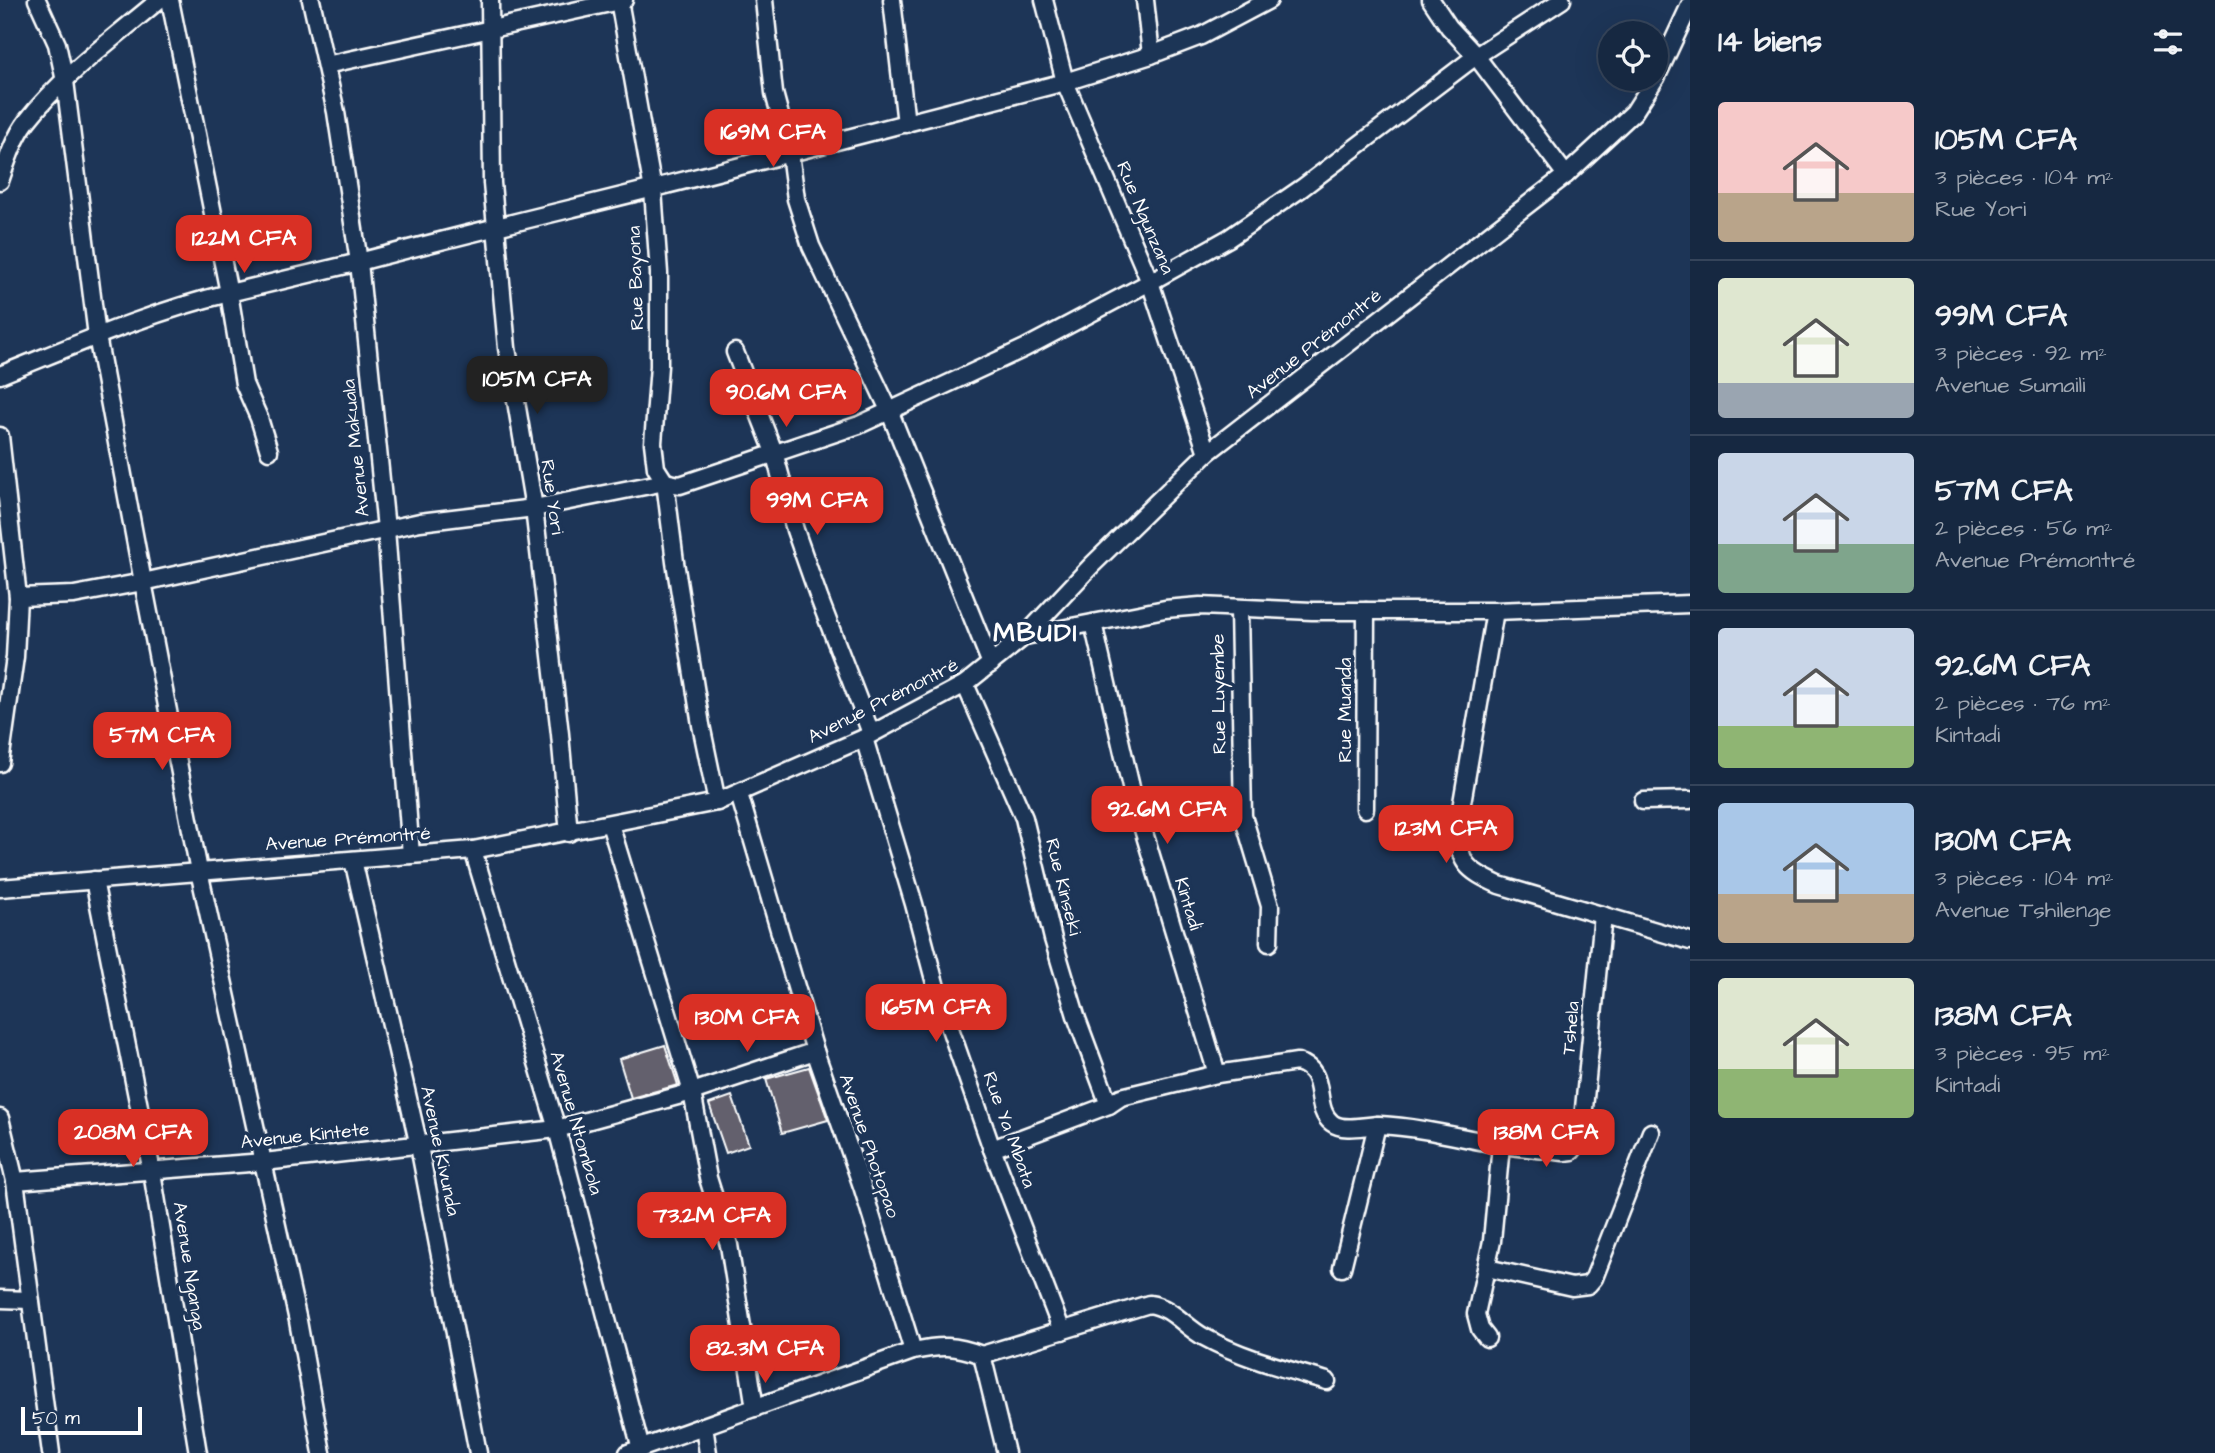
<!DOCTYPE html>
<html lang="fr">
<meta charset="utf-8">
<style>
body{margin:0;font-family:"Architects Daughter",sans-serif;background:#23344c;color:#f1f3f6;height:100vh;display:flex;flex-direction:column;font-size:26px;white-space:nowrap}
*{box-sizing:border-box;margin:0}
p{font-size:23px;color:#9ea6b1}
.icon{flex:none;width:38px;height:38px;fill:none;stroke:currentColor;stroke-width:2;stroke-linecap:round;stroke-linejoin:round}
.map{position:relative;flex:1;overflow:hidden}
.drawer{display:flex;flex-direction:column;background:#162841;width:525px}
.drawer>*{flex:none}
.fabs{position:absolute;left:1598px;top:21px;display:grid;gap:14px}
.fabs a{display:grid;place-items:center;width:70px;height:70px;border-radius:50%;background:#162841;box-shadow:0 7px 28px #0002,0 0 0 2px #35445a;font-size:35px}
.scale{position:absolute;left:21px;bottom:18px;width:121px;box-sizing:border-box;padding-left:7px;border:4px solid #fff;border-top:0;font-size:19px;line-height:24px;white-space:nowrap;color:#fff;-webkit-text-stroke:5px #1d3557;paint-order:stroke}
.price{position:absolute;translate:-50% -60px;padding:0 16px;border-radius:14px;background:#d93025;color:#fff;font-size:23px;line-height:46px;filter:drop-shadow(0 2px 4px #0008)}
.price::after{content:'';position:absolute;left:50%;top:42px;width:21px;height:16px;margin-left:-10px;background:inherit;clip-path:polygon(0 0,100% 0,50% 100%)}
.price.active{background:#222;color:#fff}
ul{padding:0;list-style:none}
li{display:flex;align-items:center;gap:21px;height:175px;padding:0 28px}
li+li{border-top:2px solid #35445a}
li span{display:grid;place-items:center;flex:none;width:196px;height:140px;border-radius:7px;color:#555}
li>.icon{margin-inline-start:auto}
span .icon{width:84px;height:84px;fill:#fffc;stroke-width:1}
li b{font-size:30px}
h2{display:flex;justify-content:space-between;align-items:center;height:84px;padding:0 28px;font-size:30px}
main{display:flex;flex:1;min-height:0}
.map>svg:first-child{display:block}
.building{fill:#63616d;stroke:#fff;stroke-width:2}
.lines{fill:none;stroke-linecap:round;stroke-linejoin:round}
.minor-casing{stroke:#fff;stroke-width:21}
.minor{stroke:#1d3557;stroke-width:16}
.labels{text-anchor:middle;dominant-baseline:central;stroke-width:7;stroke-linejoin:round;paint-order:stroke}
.street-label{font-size:19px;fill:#fff;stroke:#1d3557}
.district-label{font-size:26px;font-weight:bold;letter-spacing:2px;fill:#fff;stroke:#1d3557}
</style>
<main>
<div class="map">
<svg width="1690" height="1453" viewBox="0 0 1690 1453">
<rect width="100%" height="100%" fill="#1d3557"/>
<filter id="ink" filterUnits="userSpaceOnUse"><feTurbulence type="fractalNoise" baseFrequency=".0143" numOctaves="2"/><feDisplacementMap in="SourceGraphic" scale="14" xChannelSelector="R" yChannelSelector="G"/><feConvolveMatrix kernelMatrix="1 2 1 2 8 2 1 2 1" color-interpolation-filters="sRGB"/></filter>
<g filter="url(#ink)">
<g class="building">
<path d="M 665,1045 L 678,1085 L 631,1098 L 619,1059 Z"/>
<path d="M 809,1067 L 828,1120 L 782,1133 L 766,1079 Z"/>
<path d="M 732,1096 L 749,1145 L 726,1153 L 709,1104 Z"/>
</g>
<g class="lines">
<defs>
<g id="minor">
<path d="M 37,0 L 57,44 L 65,81 L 97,336 L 143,582 L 199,871 L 298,1321 L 322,1453"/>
<path d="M 311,0 L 336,112 L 359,262 C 502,224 646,192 790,153 L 774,93 L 764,0"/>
<path d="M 490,0 L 492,183 L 507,348 L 534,508 L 560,734 L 569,833"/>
<path d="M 619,0 L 653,190 L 659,273 L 659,366 L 653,443 L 656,468 L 665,482 L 675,562 L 701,725 L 717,802"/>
<path d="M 892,0 L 906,124"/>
<path d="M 1044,0 L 1065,82 L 1150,282 L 1207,453"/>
<path d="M 1145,0 L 1151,55"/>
<path d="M 1431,0 L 1449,27 L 1476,56 L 1566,175"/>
<path d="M 326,65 L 624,0"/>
<path d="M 1656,78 L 1690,5"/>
<path d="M 0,181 C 7,161 14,138 27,121 C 63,75 114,38 159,0"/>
<path d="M 735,352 L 774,452 L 795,530 L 819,598 L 871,733"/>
<path d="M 0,375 C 75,345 150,312 229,293 L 170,0"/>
<path d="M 0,436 L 18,597 L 15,657 L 0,763"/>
<path d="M 269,451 L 259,418 L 244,384 L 229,293 L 359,262 L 386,529 L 411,855"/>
<path d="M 18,597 L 74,595 L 143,582 L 420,522 L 534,508 L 665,482 L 680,485 L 859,425 L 1025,348 L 1150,282 L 1229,238 L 1302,188 L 1476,56 L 1562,0"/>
<path d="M 1239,609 L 1243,816 L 1270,906 L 1269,943"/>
<path d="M 1495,611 L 1458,826 C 1458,863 1466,870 1499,885 L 1690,941"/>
<path d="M 1093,623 L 1133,796 L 1217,1074"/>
<path d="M 1025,636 L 1165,609 L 1200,606 L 1312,611 L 1495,611 L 1690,604"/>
<path d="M 991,664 L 889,410 L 811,246 L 796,199 L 790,153 L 1065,82 L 1151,55 L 1201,36 L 1269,0"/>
<path d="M 965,684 L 1024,818 L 1053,939 L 1077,1019 L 1109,1105"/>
<path d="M 864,738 L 914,904 L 937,991 L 992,1149 L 1062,1331"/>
<path d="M 739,794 L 815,1051 L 862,1186 L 913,1351"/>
<path d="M 1643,801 L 1690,800"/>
<path d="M 1365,809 L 1366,611"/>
<path d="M 610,824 L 692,1092 L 708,1178 L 729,1245 L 755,1408"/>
<path d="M 473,850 L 557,1129 L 641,1449"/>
<path d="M 353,860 L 419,1146 L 478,1453"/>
<path d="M 94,880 L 152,1172 L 198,1453"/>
<path d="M 0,888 L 473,850 L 717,802 L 864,738 L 965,684 L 1025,636 L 1091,566 L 1207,453 L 1566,175 L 1634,112 L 1655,79"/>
<path d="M 0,1118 L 15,1181 L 51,1453"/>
<path d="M 1501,1145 L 1564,1152 L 1572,1151 L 1581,1139 L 1603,915"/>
<path d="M 992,1149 L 1109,1105 L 1121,1097 L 1217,1074 L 1297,1062 C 1330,1071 1311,1107 1332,1123 C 1344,1132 1366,1125 1380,1125 C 1421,1127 1461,1138 1501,1145 L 1492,1241 L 1476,1314 L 1480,1329 L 1487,1338"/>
<path d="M 15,1181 L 264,1162 L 557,1129 L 692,1092 L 815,1051"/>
<path d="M 1342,1268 L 1377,1125"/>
<path d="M 1487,1268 L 1572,1287 L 1588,1285 L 1594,1278 L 1651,1132"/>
<path d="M 0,1299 L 30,1300"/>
<path d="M 982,1355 L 1149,1304 C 1172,1307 1185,1327 1204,1337 C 1242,1358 1286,1369 1327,1381"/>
<path d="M 704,1426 L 708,1453"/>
<path d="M 628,1453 L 913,1351 C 941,1345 955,1345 982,1355 L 1006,1453"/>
</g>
</defs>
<use href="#minor" class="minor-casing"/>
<use href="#minor" class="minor"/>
</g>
</g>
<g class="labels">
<g class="street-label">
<text transform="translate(1145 218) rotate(67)">Rue Ngunzana</text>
<text transform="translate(636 278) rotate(-92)">Rue Bayona</text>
<text transform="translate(1314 344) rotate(-38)">Avenue Prémontré</text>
<text transform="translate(356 448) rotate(-96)">Avenue Makuala</text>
<text transform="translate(552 497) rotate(82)">Rue Yori</text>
<text transform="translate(1219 694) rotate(-91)">Rue Luyembe</text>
<text transform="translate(883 701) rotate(-27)">Avenue Prémontré</text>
<text transform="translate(1345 710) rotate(-90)">Rue Muanda</text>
<text transform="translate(348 839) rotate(-4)">Avenue Prémontré</text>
<text transform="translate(1063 887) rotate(76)">Rue Kinseki</text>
<text transform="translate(1188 904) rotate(73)">Kintadi</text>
<text transform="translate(1571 1028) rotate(-85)">Tshela</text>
<text transform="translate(576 1123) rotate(74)">Avenue Ntombola</text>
<text transform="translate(1009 1130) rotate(70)">Rue Ya Mbata</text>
<text transform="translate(305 1136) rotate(-6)">Avenue Kintete</text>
<text transform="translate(869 1146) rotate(71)">Avenue Photopao</text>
<text transform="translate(440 1151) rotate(78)">Avenue Kivunda</text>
<text transform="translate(189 1266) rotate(81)">Avenue Nganga</text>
</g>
<g class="district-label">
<text x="1036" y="633">MBUDI</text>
</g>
</g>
</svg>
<div class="fabs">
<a><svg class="icon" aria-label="locate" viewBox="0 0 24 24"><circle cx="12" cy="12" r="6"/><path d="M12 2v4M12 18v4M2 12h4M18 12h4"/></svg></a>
</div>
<div class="scale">50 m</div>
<b class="price" style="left:773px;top:169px">169M CFA</b>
<b class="price" style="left:244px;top:275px">122M CFA</b>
<b class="price active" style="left:537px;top:416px">105M CFA</b>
<b class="price" style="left:786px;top:429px">90.6M CFA</b>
<b class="price" style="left:817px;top:537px">99M CFA</b>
<b class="price" style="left:162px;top:772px">57M CFA</b>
<b class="price" style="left:1167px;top:846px">92.6M CFA</b>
<b class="price" style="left:1446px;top:865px">123M CFA</b>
<b class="price" style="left:936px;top:1044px">165M CFA</b>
<b class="price" style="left:747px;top:1054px">130M CFA</b>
<b class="price" style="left:133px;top:1169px">208M CFA</b>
<b class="price" style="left:1546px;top:1169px">138M CFA</b>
<b class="price" style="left:712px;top:1252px">73.2M CFA</b>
<b class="price" style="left:765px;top:1385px">82.3M CFA</b>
</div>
<section class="drawer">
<h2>14 biens<svg class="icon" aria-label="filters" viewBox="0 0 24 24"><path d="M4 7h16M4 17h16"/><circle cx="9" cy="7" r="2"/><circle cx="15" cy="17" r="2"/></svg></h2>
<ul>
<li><span style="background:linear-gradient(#f6c9c9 65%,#b9a48a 0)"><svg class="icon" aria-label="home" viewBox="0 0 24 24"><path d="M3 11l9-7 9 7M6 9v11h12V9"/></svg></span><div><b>105M CFA</b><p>3 pièces · 104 m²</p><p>Rue Yori</p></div></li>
<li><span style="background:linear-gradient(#dfe7d0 75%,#9aa5b1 0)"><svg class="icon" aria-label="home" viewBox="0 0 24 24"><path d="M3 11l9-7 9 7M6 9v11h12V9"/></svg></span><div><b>99M CFA</b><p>3 pièces · 92 m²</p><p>Avenue Sumaili</p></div></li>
<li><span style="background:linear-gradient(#c9d6e8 65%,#7fa58c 0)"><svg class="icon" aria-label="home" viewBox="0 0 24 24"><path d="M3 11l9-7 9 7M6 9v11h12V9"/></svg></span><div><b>57M CFA</b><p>2 pièces · 56 m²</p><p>Avenue Prémontré</p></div></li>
<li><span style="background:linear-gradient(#c9d6e8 70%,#8fb573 0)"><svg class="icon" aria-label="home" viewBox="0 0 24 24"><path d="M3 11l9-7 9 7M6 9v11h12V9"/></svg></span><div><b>92.6M CFA</b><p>2 pièces · 76 m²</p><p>Kintadi</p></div></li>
<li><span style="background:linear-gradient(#a9c7e8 65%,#b9a48a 0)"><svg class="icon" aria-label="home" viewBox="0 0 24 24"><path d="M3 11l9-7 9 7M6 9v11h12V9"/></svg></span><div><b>130M CFA</b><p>3 pièces · 104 m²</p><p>Avenue Tshilenge</p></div></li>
<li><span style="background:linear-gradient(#dfe7d0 65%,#8fb573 0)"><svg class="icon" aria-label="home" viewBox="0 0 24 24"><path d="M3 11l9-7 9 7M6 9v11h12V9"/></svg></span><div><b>138M CFA</b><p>3 pièces · 95 m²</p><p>Kintadi</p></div></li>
</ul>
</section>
</main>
